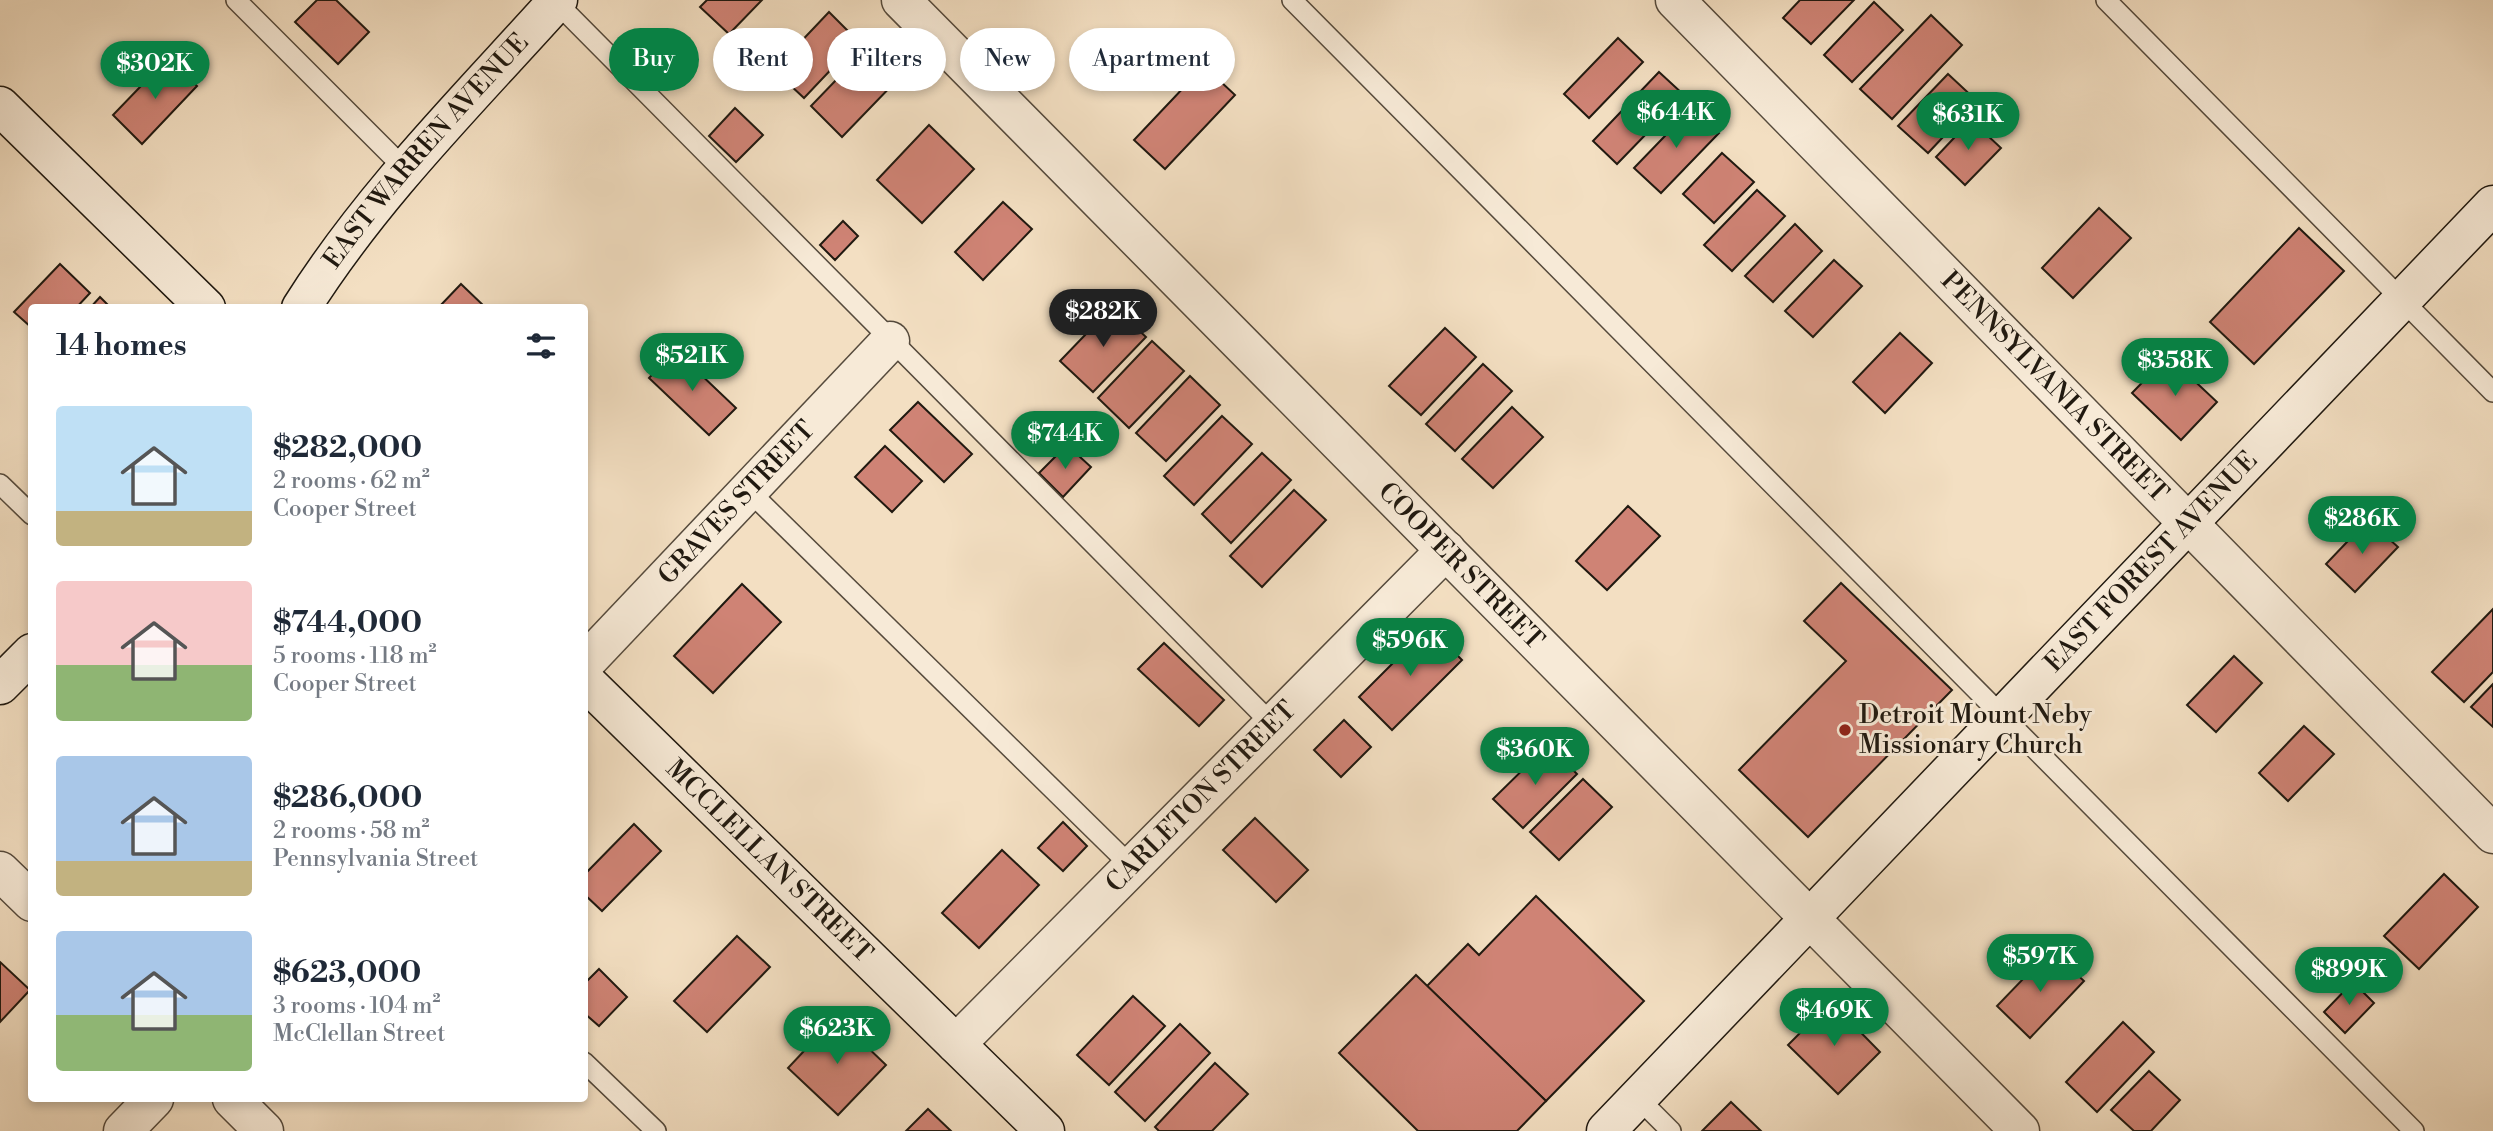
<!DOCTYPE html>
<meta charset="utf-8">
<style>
body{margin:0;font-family:"Libre Bodoni",serif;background:#f6f6f7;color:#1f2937;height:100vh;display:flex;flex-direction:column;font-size:26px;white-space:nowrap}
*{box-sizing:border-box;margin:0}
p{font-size:23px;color:#747a83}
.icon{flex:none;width:38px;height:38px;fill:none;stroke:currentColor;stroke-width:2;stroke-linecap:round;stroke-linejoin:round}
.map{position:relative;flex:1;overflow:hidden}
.drawer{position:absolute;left:28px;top:304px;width:560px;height:798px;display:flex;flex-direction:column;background:#fff;border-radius:7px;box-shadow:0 4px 10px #0003}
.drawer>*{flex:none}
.guide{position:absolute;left:609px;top:28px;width:665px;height:63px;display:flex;gap:14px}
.price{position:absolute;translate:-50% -60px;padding:0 16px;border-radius:24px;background:#0b8043;color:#fff;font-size:23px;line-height:46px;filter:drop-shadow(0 2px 4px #0008)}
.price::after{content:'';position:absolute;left:50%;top:42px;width:21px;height:16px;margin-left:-10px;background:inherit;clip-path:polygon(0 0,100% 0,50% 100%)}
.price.on{background:#222;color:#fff}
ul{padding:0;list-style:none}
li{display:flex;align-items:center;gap:21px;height:175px;padding:0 28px}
li span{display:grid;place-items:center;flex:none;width:196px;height:140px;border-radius:7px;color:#555}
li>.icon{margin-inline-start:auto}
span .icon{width:84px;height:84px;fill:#fffc;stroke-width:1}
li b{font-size:30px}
h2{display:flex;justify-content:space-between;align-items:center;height:84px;padding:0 28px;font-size:30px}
.chip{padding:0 24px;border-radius:32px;background:#fff;box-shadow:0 4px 10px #0003;font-size:24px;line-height:63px}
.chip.on{background:#0b8043;color:#fff}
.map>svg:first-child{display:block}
.building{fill:#cf8375;stroke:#201910;stroke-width:2}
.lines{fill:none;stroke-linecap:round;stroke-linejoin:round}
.lane-casing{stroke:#554a3c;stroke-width:22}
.street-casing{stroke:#554a3c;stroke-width:41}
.secondary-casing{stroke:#201910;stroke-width:41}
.lane{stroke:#f7ead7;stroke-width:19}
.street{stroke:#f7ead7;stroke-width:38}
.secondary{stroke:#f7ead7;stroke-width:38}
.poi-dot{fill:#8f2418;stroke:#f7ead7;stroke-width:2.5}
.labels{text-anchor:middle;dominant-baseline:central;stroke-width:6;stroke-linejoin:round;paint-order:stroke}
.street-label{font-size:26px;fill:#201910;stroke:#f7ead7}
.poi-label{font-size:26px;fill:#201910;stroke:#f7ead7;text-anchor:start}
</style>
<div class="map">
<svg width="2493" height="1131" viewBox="0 0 2493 1131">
<rect width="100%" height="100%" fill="#f3dfc2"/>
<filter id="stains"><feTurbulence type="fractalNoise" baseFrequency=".00286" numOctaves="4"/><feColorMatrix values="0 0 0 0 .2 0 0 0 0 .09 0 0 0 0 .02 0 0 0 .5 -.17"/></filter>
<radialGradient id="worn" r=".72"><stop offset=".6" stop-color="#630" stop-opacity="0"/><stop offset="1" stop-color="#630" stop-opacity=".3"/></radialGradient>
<g class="building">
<path d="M 317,0 L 336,0 L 369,32 L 338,64 L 295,22 Z"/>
<path d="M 707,0 L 762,0 L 729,34 L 700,7 Z"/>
<path d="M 1800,0 L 1854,0 L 1811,44 L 1783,18 Z"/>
<path d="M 1874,2 L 1903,30 L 1852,82 L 1824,55 Z"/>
<path d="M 829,12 L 858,41 L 804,98 L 774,70 Z"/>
<path d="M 1931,15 L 1962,45 L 1892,119 L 1860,89 Z"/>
<path d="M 1618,38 L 1643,62 L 1589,118 L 1564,94 Z"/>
<path d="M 866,49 L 898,79 L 842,137 L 811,106 Z"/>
<path d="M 168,58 L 197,86 L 142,144 L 113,115 Z"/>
<path d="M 1204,66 L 1235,95 L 1165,169 L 1134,140 Z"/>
<path d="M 1659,72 L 1684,95 L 1617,164 L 1593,141 Z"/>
<path d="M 1948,74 L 1977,101 L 1928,153 L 1898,126 Z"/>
<path d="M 735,108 L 763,135 L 736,162 L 709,136 Z"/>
<path d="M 1692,108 L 1719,133 L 1661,193 L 1634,168 Z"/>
<path d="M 1971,120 L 2001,148 L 1965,185 L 1936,157 Z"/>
<path d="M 929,125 L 974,169 L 922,223 L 877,180 Z"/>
<path d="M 1722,153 L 1754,182 L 1714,223 L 1683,194 Z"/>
<path d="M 1757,190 L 1785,216 L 1732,271 L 1704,245 Z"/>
<path d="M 1003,202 L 1032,229 L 983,280 L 955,252 Z"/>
<path d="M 2099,208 L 2131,238 L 2073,298 L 2042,268 Z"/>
<path d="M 843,221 L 858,236 L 835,260 L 820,245 Z"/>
<path d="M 1795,224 L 1822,251 L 1773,302 L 1745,276 Z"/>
<path d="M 2299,228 L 2344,271 L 2254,364 L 2210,322 Z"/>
<path d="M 1834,260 L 1862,286 L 1813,337 L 1785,311 Z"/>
<path d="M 60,264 L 90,293 L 76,308 L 32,308 L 32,328 L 14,312 Z"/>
<path d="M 461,284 L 486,308 L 438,308 Z"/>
<path d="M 100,297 L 111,308 L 90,308 Z"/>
<path d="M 1113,306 L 1146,337 L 1093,392 L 1060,361 Z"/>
<path d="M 1445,328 L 1476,357 L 1421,415 L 1389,386 Z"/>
<path d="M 1900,333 L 1932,363 L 1885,413 L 1853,382 Z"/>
<path d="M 1152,341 L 1184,371 L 1129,428 L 1098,398 Z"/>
<path d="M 675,350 L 736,408 L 709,435 L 649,378 Z"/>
<path d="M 2168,356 L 2217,402 L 2181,440 L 2132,393 Z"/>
<path d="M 1483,364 L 1512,391 L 1455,451 L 1426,424 Z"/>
<path d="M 1190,376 L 1220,405 L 1166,461 L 1136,433 Z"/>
<path d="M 918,402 L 972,454 L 944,482 L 890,430 Z"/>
<path d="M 1512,407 L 1543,437 L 1493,488 L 1462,459 Z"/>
<path d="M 1222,416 L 1252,444 L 1194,505 L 1164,476 Z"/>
<path d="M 1067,445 L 1091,467 L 1063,497 L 1039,473 Z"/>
<path d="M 885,446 L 922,481 L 892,512 L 855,477 Z"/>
<path d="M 1262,453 L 1291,480 L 1231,543 L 1202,514 Z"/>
<path d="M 1294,490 L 1326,520 L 1262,587 L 1230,556 Z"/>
<path d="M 1628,506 L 1660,536 L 1607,590 L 1576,561 Z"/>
<path d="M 2368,520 L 2398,547 L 2355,592 L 2326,564 Z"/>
<path d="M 1841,583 L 1952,690 L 1808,837 L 1739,770 L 1846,661 L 1804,621 Z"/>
<path d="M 742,584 L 781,622 L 713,693 L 674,656 Z"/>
<path d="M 2493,609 L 2493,672 L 2464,702 L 2432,672 Z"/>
<path d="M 1429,627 L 1462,660 L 1392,730 L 1359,697 Z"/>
<path d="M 1164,643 L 1224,700 L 1199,726 L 1138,669 Z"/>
<path d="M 2234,656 L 2262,683 L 2216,732 L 2187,705 Z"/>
<path d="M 2493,684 L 2493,727 L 2471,707 Z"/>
<path d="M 1344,720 L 1371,747 L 1341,777 L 1314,750 Z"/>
<path d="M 2304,726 L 2334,754 L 2288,801 L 2259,773 Z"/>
<path d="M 1548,745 L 1577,774 L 1523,828 L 1493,799 Z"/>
<path d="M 1583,779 L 1612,807 L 1559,860 L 1530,832 Z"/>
<path d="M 1255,818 L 1308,870 L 1276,902 L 1223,850 Z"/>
<path d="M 1063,822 L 1087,846 L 1063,871 L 1038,848 Z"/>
<path d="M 634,824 L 661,851 L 602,911 L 584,894 L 584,875 Z"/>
<path d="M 1002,850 L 1039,885 L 979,948 L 942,913 Z"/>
<path d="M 2444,874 L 2478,907 L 2419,969 L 2384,936 Z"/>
<path d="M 1536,896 L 1644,1001 L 1546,1101 L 1427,986 L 1468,944 L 1479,955 Z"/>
<path d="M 737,936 L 770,967 L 707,1032 L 674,1001 Z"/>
<path d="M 2051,950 L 2084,981 L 2030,1038 L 1997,1006 Z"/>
<path d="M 0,962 L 30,990 L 0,1022 Z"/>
<path d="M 599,969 L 627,997 L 599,1026 L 584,1013 L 584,984 Z"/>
<path d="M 1416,975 L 1546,1101 L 1517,1131 L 1418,1131 L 1339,1053 Z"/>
<path d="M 2353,982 L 2374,1003 L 2345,1033 L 2324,1012 Z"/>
<path d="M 1133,996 L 1165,1026 L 1109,1085 L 1077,1055 Z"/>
<path d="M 1831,1002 L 1880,1052 L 1838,1094 L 1788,1045 Z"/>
<path d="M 836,1017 L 886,1065 L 838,1115 L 788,1068 Z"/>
<path d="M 2123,1022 L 2154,1052 L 2097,1112 L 2066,1082 Z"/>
<path d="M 1180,1024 L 1210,1053 L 1145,1121 L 1115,1092 Z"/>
<path d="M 1215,1063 L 1248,1094 L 1212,1131 L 1159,1131 L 1155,1127 Z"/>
<path d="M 2149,1071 L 2180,1100 L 2151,1131 L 2134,1131 L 2111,1110 Z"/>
<path d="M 1731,1102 L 1761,1131 L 1702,1131 Z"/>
<path d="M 928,1109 L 951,1131 L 906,1131 Z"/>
</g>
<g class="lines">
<defs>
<g id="lane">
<path d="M 236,0 L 405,169"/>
<path d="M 554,0 L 1273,725"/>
<path d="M 1292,0 L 2414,1131"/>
<path d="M 2106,0 L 2493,392"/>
<path d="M 0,484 L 32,515"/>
<path d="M 749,491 L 1132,867"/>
<path d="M 584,1062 L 656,1131"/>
<path d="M 1638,1098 L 1671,1131"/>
</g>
<g id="street">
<path id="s1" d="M 901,0 L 2020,1131"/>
<path id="s2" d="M 1675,0 L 2493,834"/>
<path id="s3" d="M 584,664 L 890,341"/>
<path d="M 0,871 L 32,902"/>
<path id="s4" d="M 956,1044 L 1446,550"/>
<path d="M 232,1099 L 264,1131"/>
<path d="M 123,1131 L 154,1099"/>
</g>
<g id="secondary">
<path d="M 0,106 L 206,308"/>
<path id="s5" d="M 301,308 C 372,195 469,99 558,0"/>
<path id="s6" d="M 584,680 L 1045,1131"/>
<path d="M 0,685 L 32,653"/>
<path id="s7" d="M 1606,1131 L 2493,205"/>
</g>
</defs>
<use href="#lane" class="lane-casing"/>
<use href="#street" class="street-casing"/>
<use href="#secondary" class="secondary-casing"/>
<use href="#lane" class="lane"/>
<use href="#street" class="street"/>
<use href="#secondary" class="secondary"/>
</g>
<circle class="poi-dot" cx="1845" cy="730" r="7"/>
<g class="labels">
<g class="street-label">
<text stroke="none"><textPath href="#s5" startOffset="201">EAST WARREN AVENUE</textPath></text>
<text stroke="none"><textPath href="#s2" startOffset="542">PENNSYLVANIA STREET</textPath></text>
<text stroke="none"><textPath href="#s3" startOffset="222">GRAVES STREET</textPath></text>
<text stroke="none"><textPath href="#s7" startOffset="788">EAST FOREST AVENUE</textPath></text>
<text stroke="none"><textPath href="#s1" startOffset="796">COOPER STREET</textPath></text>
<text stroke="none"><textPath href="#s4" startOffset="348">CARLETON STREET</textPath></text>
<text stroke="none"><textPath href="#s6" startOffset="259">MCCLELLAN STREET</textPath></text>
</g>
<g class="poi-label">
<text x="1859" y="715">Detroit Mount Neby<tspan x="1859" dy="30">Missionary Church</tspan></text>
</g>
</g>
<rect width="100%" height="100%" filter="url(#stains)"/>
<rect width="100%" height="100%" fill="url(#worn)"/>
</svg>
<b class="price" style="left:155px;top:101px">$302K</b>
<b class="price" style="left:1676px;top:150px">$644K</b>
<b class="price" style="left:1968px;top:152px">$631K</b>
<b class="price on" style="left:1103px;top:349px">$282K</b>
<b class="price" style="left:692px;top:393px">$521K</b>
<b class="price" style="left:2175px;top:398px">$358K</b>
<b class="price" style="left:1065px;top:471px">$744K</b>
<b class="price" style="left:2362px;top:556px">$286K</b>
<b class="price" style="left:1410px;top:678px">$596K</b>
<b class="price" style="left:1535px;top:787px">$360K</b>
<b class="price" style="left:2040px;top:994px">$597K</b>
<b class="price" style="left:2349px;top:1007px">$899K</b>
<b class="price" style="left:1834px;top:1048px">$469K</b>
<b class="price" style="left:837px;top:1066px">$623K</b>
<div class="guide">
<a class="chip on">Buy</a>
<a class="chip">Rent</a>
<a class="chip">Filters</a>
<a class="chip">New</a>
<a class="chip">Apartment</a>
</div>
<section class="drawer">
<h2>14 homes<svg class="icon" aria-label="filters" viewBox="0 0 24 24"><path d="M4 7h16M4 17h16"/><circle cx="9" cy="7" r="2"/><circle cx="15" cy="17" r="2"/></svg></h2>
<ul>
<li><span style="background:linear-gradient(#bfe0f5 75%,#c2b280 0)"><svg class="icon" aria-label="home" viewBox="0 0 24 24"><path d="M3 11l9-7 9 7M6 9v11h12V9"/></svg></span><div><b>$282,000</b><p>2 rooms · 62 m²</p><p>Cooper Street</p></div></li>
<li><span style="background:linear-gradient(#f6c9c9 60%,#8fb573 0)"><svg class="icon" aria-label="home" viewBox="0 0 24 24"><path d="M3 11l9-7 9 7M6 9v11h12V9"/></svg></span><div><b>$744,000</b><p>5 rooms · 118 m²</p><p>Cooper Street</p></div></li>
<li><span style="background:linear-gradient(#a9c7e8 75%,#c2b280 0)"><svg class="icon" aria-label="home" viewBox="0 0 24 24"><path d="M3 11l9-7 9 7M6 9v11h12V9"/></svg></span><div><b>$286,000</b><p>2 rooms · 58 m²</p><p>Pennsylvania Street</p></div></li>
<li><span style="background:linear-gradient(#a9c7e8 60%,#8fb573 0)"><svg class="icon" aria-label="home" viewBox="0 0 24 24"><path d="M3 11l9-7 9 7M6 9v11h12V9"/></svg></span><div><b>$623,000</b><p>3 rooms · 104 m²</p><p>McClellan Street</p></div></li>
</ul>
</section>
</div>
